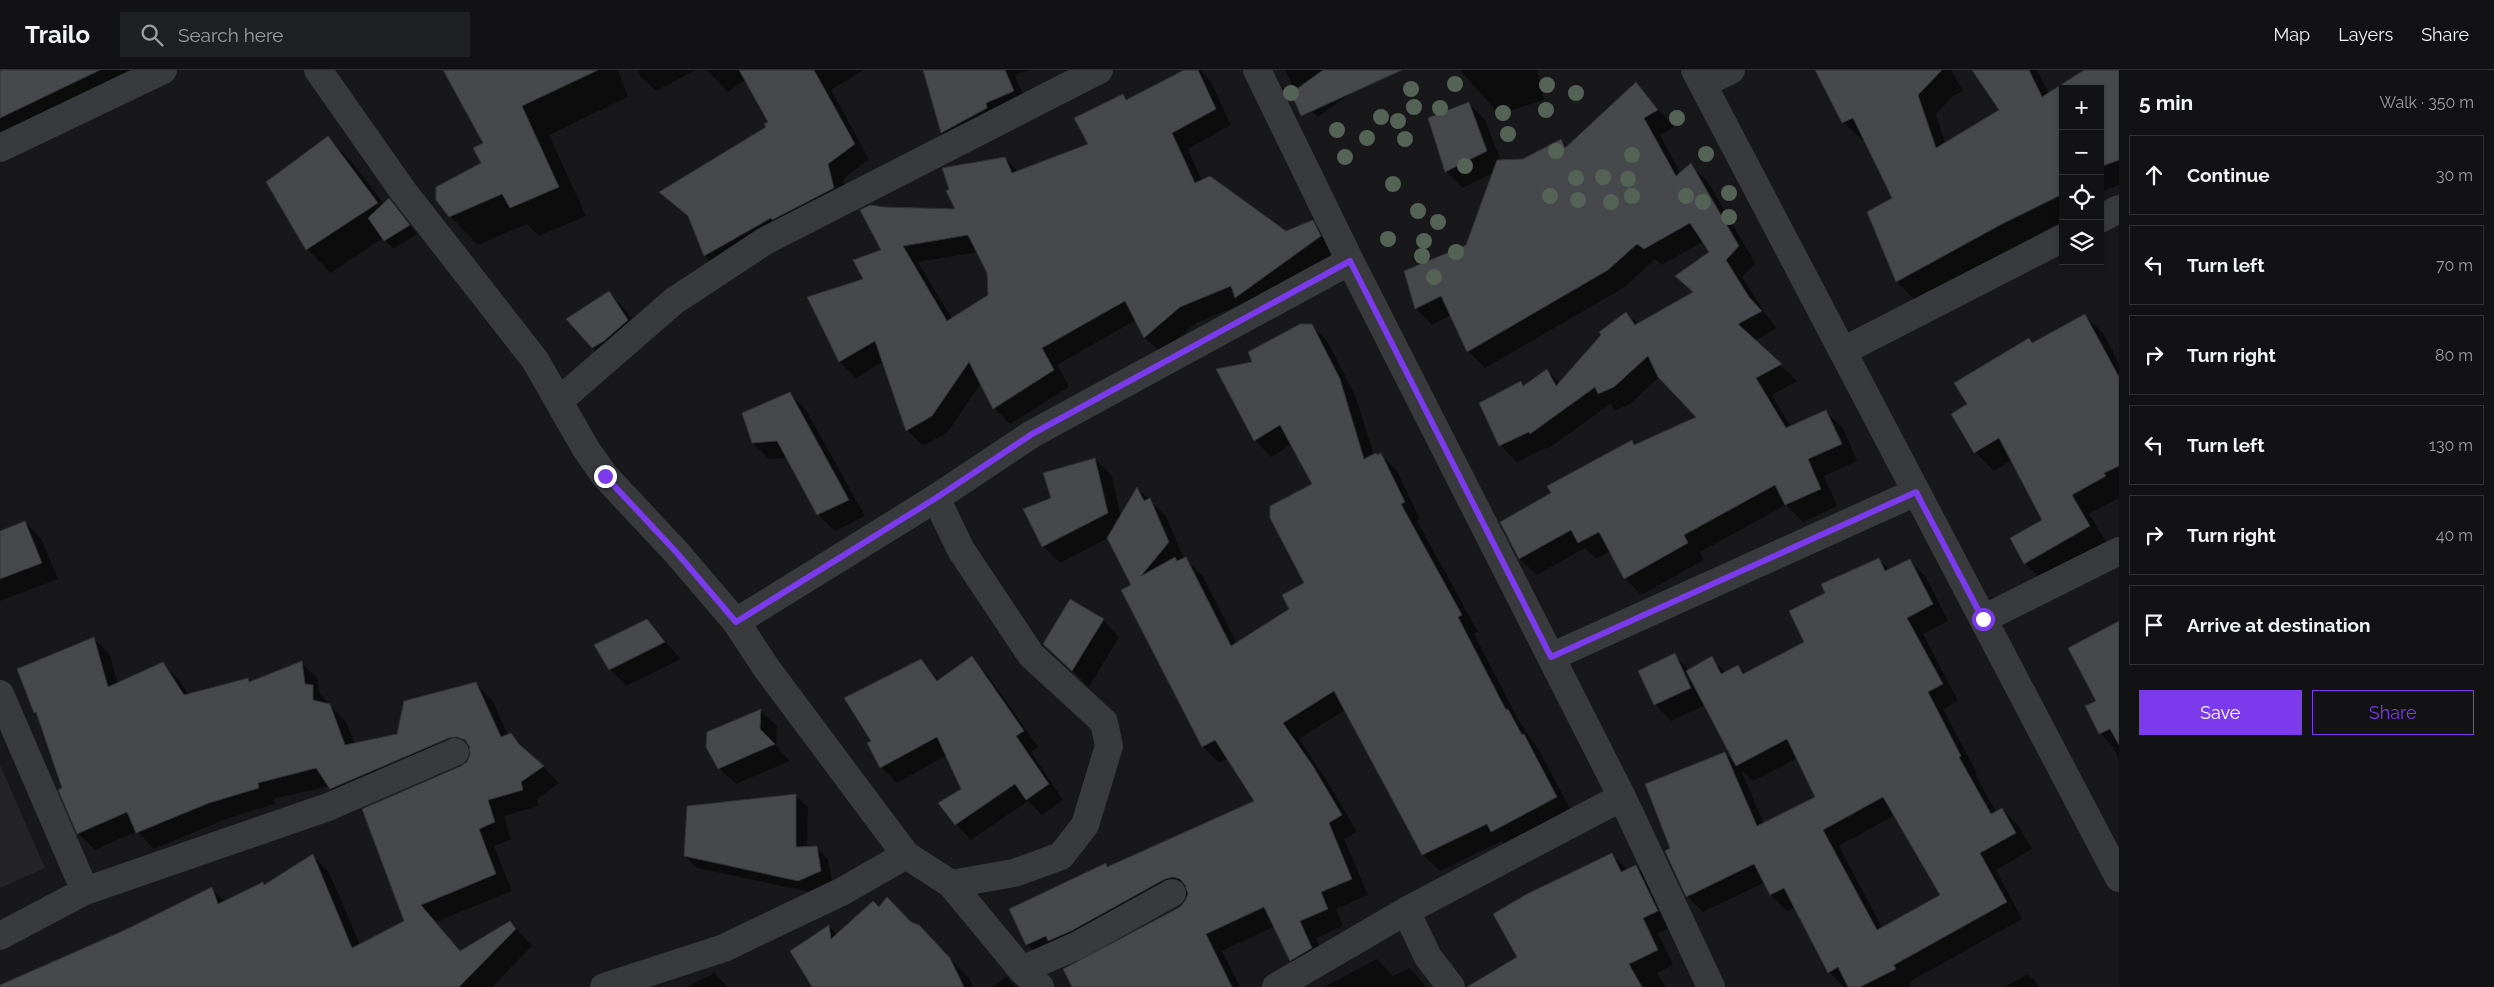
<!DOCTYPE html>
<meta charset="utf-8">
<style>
body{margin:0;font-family:Raleway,sans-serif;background:#1f2022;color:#f1f3f6}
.controls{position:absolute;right:15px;top:15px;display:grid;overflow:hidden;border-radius:0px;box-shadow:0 1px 4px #0004}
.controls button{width:45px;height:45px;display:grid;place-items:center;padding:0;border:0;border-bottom:1px solid #313234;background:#121214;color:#f1f3f6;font:25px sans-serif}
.stop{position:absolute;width:15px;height:15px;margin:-11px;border:4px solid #7c3aed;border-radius:50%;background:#fff}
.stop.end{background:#7c3aed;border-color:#fff;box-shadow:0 1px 5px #0008}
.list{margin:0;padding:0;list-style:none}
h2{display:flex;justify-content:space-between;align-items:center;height:65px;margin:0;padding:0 20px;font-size:21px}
h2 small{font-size:16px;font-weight:400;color:#9c9ea0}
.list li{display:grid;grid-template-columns:32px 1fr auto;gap:15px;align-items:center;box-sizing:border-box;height:80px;margin:0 10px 10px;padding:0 10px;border:1px solid #313234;border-radius:0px}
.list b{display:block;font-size:19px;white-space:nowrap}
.list em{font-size:16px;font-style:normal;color:#9c9ea0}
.actions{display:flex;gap:10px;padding:15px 20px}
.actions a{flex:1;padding:11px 0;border:1px solid #7c3aed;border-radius:0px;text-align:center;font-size:18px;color:#7c3aed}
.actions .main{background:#7c3aed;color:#fff}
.icon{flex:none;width:28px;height:28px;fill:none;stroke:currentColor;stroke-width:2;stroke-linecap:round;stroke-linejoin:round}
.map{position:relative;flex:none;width:2119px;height:917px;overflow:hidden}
header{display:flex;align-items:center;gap:30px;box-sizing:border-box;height:70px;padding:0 25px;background:#121214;border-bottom:1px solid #313234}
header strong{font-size:24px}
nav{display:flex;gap:28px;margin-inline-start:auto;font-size:18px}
.search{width:350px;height:45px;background:#1f2022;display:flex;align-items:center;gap:12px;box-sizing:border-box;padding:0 18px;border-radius:0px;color:#9c9ea0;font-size:19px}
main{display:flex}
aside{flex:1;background:#121214}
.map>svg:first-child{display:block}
.built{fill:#242427}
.shadow{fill:#0007;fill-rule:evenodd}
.building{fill:#47484c;stroke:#323235;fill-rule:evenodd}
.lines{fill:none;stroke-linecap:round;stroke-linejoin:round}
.minor{stroke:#393a3e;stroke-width:28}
.tree{fill:#546356}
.route{stroke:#7c3aed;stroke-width:6}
</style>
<header>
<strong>Trailo</strong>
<div class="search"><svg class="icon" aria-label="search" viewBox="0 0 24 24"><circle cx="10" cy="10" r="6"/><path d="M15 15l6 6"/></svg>Search here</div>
<nav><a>Map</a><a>Layers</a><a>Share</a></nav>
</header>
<main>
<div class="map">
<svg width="2119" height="917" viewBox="0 0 2119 917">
<rect width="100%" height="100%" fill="#18181a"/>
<path class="built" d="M0,695L45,798L0,818Z"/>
<path class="shadow" d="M0,0H174L0,83Z
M445,0H618L628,27L549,65L586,146L539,166L527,154L478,175L450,146L482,94L485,73Z
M638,0H696L656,21L641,7Z
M707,0H864L831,20L869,89L843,109L848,133L720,200L705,186L691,149L661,122L767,57L770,52L746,9L728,22Z
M924,0H1030L1015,5L1028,36L957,77L942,63Z
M1187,0H1200L1211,12L1231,55L1188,79L1202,111L1286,162L1312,152L1329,168L1336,183L1252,244L1242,234L1196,253L1161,283L1145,268L1136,250L1057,295L1069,317L1010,354L994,338L981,313L948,362L923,376L907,360L884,291L856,308L840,292L809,228L865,209L883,181L884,139L957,140L1005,88L1018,102L1089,74L1123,26L1128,30ZM978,182L988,203L989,225L952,249L918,192Z
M1285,0H1383L1318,47L1301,31Z
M1460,0H1537L1544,30L1499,44Z
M1835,0H1951L1963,21L1953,26L1936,44L1945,73L2001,40L1974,0H2037L2049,24L2086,0H2119V115L2100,122V19H2063V151L1915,230L1897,212L1869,143L1894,129L1865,69L1862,70L1843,52L1820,7Z
M1636,14L1674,57L1660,65L1681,104L1691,95L1708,112L1755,193L1742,207L1766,245L1777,258L1754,271L1797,311L1772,325L1791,357L1826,342L1843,358L1857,391L1824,406L1837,436L1803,452L1786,435L1700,482L1704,490L1641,525L1625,508L1610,481L1596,489L1585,478L1537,505L1520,489L1502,452L1553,424L1632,371L1636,376L1698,347L1660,306L1630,334L1616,340L1610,334L1548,379L1546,378L1517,392L1500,375L1481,333L1521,313L1524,317L1547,300L1560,313L1626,243L1638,254L1694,223L1677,207L1711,182L1704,171L1662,195L1655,189L1625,217L1485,298L1468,281L1451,245L1432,255L1416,238L1467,176L1493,103L1462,118L1446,101L1469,33L1485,50L1501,91L1524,90L1561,70L1567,77Z
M328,68L351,91L384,134L389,130L417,164L393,179L383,168L331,203L307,179Z
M609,223L625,239L644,267L609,294L592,277Z
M2085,246L2104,264L2119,293V428L2089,444L2108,475L2044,512L2025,493L2044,450L2012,390L1994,401L1975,382L1969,335L2033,274Z
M1311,255L1328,272L1356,327L1374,386L1381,385L1397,401L1420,449L1417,451L1478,562L1474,564L1519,651L1540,682L1573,744L1508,777L1502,771L1440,801L1423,785L1345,640L1299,669L1329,714L1357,762L1344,769L1368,825L1336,839L1343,856L1316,868L1327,895L1307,906L1291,890L1275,856L1222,881L1240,917H1073L1180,838L1186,832L1189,824L1044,891L1027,874L1106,795L1108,798L1256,731L1228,688L1219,693L1203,677L1123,521L1133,516L1108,468L1060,493L1043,476L1053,429L1095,389L1112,406L1121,447L1138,419L1166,446L1184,489L1202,505L1237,574L1291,539L1305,514L1313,414L1292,374L1271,387L1255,370L1253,293Z
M790,324L806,340L865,446L835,461L818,445L788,388L769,389L753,373Z
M25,452L41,469L58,509L0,531V462Z
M1879,489L1890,500L1909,490L1926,507L1948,551L1923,564L1958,631L1943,639L1977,703L1975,704L1996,742L2002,739L2018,755L2032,779L1996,800L2022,849L1909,912L1911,916L1909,917H1844L1829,902L1795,837L1787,841L1771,825L1765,812L1703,842L1687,826L1672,779L1725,683L1735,694L1705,635L1671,651L1655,634L1674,585L1689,600L1711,588L1726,603L1738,596L1746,604L1806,572L1827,523ZM1798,688L1817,728L1764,754L1741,700L1753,711ZM1895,745L1942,826L1883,859L1839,776Z
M1103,550L1119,567L1089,617L1044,574Z
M647,551L681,589L626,616L610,599Z
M2119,552V689L2113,677L2100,663L2097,632Z
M93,568L110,585L118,614L163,593L179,610L189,625L248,609L251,612L301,593L318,609L320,624L346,652L355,674L398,665L475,613L492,630L508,665L511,664L559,713L537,729L539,736L504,746L511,769L494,776L512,821L436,852L461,882L510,852L532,876L492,917H23L126,861L212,819L225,832L263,813L266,816L313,786L329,802L360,875L405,852L462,697L469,692L472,683L347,735L329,716L273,729L275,734L226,749L154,779L137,761L95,780L78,763L39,646L18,600Z
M971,588L987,604L1038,677L1031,682L1063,730L1042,745L1028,731L971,770L956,754L963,719L947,685L897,713L881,697L873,672L920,590L940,611Z
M760,640L777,656L776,676L790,691L736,714L719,698Z
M796,726L808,737L807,778L816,777L828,789L832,812L811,822L697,798L685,786Z
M1612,785L1628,800L1636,796L1652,812L1672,856L1658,864L1673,895L1657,903L1666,917H1493Z
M879,839L911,854L938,876L969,908L973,917H814L829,856L837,865Z
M1377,889L1393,906L1409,898L1427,917H1324Z
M714,903L728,917H687Z
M2028,904L2041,917H2004Z
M1006,907L1016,917H992Z"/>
<path class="building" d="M0,0H100L0,48Z
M443,0H598L522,36L559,117L510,138L502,124L449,147L436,130V117L481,93L473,78L483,73Z
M739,0H814L855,74L828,94L834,118L772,150L771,148L704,186L688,146L659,122L766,57L764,54L768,52Z
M923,0H1005L1014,21L986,33L987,38L941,63Z
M1184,0H1198L1216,39L1172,63L1195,113L1210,106L1286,161L1313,150L1321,166L1235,228L1231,216L1180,237L1144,268L1125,231L1042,278L1054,300L993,339L969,292L932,346L906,361L875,271L839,292L807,227L863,209L853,190L881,180L860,140L870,135L885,137L955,139L946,121L949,119L942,98L1005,87L1012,103L1088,74L1074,48L1123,24L1126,30ZM968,165L987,203L988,225L947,251L903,176Z
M1323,0H1402L1301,46L1291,23Z
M1815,0H1942L1918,25L1936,78L1999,40L1972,0H2029L2042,27L2084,0H2119V90L2100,97V19H2063V124L2002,154L1896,212L1867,142L1892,128L1853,48L1842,53Z
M1636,12L1658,40L1644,48L1676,106L1691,93L1739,176L1726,190L1749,227L1762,241L1738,254L1782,294L1756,308L1786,358L1826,340L1842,374L1808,389L1821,419L1785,435L1775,415L1684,465L1688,473L1624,509L1599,462L1578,473L1571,460L1519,489L1500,452L1551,423L1547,416L1632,370L1634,375L1696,347L1658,307L1648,286L1614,317L1598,324L1595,317L1530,364L1529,362L1499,376L1479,333L1521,311L1523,316L1547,299L1556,316L1601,265L1599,262L1626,242L1635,255L1693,222L1675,206L1709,182L1690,153L1644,179L1637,174L1608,200L1467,282L1441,226L1415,239L1404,201L1466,175L1497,90L1523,89L1561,69L1565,78Z
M1469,32L1487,81L1445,102L1428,48Z
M328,66L378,133L306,180L266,112Z
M389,128L410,155L384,171L368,148Z
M609,221L628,250L604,271L592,278L566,249Z
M2085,244L2119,307V396L2104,403L2106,406L2072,425L2090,456L2024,494L2010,468L2042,450L1999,368L1974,383L1951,344L1967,334L1954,313L2029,268L2032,273Z
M1300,254H1312L1340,309L1364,389L1376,383L1377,385L1381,383L1405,432L1401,434L1462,545L1458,547L1506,640L1508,639L1522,665L1524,664L1557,727L1491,762L1487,754L1422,785L1334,621L1283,653L1313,696L1342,745L1329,753L1352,809L1321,822L1328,839L1300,851L1312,878L1290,891L1264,837L1206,864L1232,917H1072L1063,899L1180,837L1185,831L1188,824L1185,815L1180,809L1173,807L1165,809L1071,861L1048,871L1046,866L1026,875L1009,839L1106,793L1107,797L1254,731L1215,670L1202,677L1121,520L1131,515L1107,468L1137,417L1144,431L1150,428L1169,472L1141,506L1175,487L1177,491L1186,487L1231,576L1289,539L1282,525L1304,513L1270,448V436L1312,414L1280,355L1254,371L1216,299L1252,292L1248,282Z
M790,322L849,430L817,445L777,371L752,373L742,343Z
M1095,388L1108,443L1042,477L1023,439L1051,428L1043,403Z
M25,451L42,493L0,509V461Z
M1879,488L1885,501L1910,489L1933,534L1907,548L1943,614L1928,622L1961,686L1959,687L1991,744L2002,738L2016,763L1980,783L2007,832L1894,895L1896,899L1860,917H1848L1838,897L1828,903L1784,818L1770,825L1754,794L1686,827L1665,781L1670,778L1645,714L1725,682L1757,756L1815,727L1787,669L1736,696L1686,601L1712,586L1721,604L1738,595L1743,604L1804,572L1789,541L1825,523L1821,514ZM1883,727L1940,825L1877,860L1823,760Z
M1070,529L1104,549L1072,601L1043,574Z
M647,549L665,572L609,600L594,575Z
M2119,551V675L2110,659L2099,664L2085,636L2096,631L2068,578Z
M94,567L108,617L163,592L184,625L248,608L249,612L302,591L305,614L313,615V630L330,634L345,675L397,664L404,631L476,612L501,667L511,663L519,674L544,696L521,712L523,720L488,730L495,752L479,759L496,804L421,835L460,881L510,851L516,859L459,917H0V915L125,860L212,817L218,834L263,812L264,815L313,784L352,878L404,851L362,739L461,696L467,692L470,684L469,676L465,670L457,667L449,668L330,719L316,698L258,713L259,718L209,733L136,763L127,742L77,764L58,720L62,718L36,642L34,643L17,599Z
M1675,583L1691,618L1654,635L1638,601Z
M972,586L1024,661L1016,666L1049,714L1026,730L1015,714L955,755L938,733L961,719L937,667L880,698L867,673L871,671L844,628L921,589L937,611Z
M761,639L760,659L775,674L718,699L706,677L707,662Z
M796,724V777L817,776L821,801L798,811L684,786L687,736Z
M1612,783L1621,802L1636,795L1658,841L1643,848L1658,880L1629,894L1642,917H1467L1517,887L1493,844L1527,824Z
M887,827L911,852L919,855L950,888L964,917H812L790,881L829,855L831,869L873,831L879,837Z"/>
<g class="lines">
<path class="minor" d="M318,0L403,121L535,290L586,379L605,406L677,483L736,552L767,599L906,785L951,814L1022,900L1040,917
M1257,0L1350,191L1622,727L1711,917
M1695,0L2119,808
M1703,14L1731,0
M0,78L163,0
M2100,149L2119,139
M1843,281L2063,168
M559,331L674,231L765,171L1099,0
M936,428L961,480L1031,585L1104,652L1109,676L1085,755L1061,786L1014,803L951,814
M1983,549L2119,481
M736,552L936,428L1032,364L1350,191
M1551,587L1916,422
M0,624L85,821L0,866
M85,821L328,737L455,682
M1406,841L1428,887L1451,917
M1022,900L1078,875L1172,823
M604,917L724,878L843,821L906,785
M1276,917L1406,841L1622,727"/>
</g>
<g class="tree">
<circle cx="1455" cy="14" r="8"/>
<circle cx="1547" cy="15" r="8"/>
<circle cx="1411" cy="19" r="8"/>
<circle cx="1291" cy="23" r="8"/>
<circle cx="1576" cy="23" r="8"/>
<circle cx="1414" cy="37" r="8"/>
<circle cx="1440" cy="38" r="8"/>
<circle cx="1546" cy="40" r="8"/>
<circle cx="1503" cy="43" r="8"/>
<circle cx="1381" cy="47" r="8"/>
<circle cx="1677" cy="48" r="8"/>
<circle cx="1398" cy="51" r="8"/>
<circle cx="1337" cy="60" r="8"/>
<circle cx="1508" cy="64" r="8"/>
<circle cx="1367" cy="68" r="8"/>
<circle cx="1405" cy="69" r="8"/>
<circle cx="1556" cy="81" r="8"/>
<circle cx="1706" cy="84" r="8"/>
<circle cx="1632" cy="85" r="8"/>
<circle cx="1345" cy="87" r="8"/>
<circle cx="1465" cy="96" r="8"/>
<circle cx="1603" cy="107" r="8"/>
<circle cx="1576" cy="108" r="8"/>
<circle cx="1628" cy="109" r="8"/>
<circle cx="1393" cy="114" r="8"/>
<circle cx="1729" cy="123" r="8"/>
<circle cx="1550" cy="126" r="8"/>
<circle cx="1632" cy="126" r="8"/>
<circle cx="1686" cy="126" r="8"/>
<circle cx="1578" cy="130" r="8"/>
<circle cx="1611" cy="132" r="8"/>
<circle cx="1703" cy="132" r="8"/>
<circle cx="1418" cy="141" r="8"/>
<circle cx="1729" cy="147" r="8"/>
<circle cx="1438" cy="152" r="8"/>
<circle cx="1388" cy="169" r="8"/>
<circle cx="1424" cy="171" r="8"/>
<circle cx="1456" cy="182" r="8"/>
<circle cx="1422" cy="186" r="8"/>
<circle cx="1434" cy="207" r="8"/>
</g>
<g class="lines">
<path class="route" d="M605,406L677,483L736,552L936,428L1032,364L1350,191L1551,587L1916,422L1983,549"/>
</g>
</svg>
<div class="controls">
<button>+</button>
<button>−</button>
<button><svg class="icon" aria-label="locate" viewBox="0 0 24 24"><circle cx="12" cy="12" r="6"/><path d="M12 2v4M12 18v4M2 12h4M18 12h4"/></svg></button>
<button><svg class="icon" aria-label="layers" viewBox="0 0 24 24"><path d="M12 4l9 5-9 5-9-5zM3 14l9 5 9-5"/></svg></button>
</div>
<div class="stop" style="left:1983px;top:549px"></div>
<div class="stop end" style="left:605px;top:406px"></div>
</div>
<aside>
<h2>5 min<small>Walk · 350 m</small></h2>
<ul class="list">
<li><svg class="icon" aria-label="ahead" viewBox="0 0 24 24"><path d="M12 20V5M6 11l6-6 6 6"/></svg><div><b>Continue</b></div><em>30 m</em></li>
<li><svg class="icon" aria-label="left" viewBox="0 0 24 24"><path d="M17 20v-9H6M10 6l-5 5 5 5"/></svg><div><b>Turn left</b></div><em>70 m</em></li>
<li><svg class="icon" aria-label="right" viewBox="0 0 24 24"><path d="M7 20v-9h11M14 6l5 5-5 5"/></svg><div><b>Turn right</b></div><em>80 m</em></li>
<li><svg class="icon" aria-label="left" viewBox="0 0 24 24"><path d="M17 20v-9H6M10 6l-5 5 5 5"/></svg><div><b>Turn left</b></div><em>130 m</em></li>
<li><svg class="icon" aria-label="right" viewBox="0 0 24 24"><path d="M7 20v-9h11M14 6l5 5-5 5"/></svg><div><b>Turn right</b></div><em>40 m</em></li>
<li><svg class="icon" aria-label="arrive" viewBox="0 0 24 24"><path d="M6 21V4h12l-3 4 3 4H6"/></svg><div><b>Arrive at destination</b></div></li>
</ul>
<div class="actions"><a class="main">Save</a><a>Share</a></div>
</aside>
</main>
